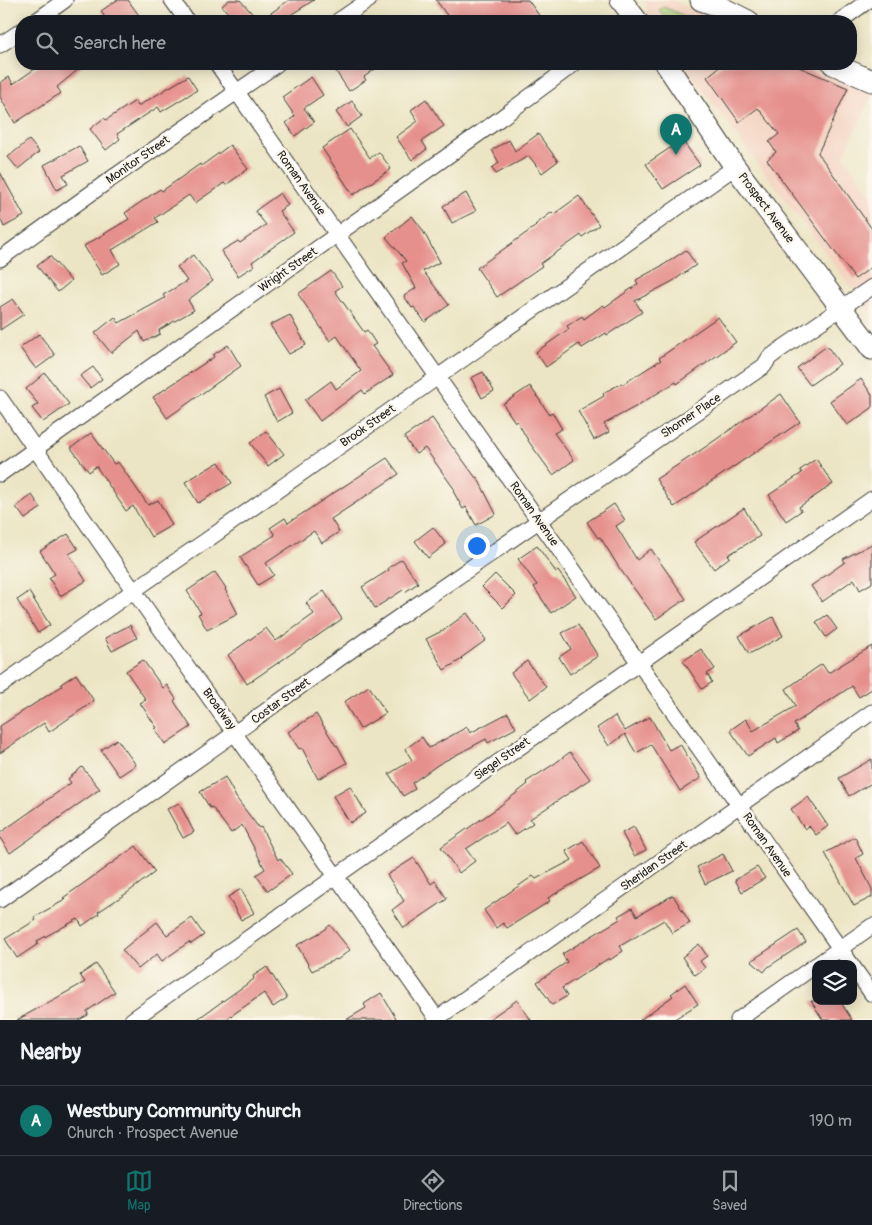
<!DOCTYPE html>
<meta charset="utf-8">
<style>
body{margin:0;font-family:Pangolin,sans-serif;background:#20242c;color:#f1f3f6}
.controls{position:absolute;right:15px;bottom:15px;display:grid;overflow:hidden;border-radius:10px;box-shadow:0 2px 12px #0003}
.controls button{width:45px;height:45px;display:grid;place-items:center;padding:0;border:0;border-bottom:1px solid #363941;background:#171b24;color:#f1f3f6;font:25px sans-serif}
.you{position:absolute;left:476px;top:545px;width:18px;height:18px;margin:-12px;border:4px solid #fff;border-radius:50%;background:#1a73e8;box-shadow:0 0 0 8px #1a73e833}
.badge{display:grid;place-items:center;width:32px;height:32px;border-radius:50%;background:#0f766e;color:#fff;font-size:16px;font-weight:700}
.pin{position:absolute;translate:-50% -41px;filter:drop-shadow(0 1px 2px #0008)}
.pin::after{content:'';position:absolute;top:26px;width:18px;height:15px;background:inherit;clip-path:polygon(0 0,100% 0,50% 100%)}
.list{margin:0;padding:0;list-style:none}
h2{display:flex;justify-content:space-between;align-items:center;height:65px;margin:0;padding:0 20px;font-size:21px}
h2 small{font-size:16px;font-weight:400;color:#9ea1a6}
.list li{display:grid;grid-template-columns:32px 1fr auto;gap:15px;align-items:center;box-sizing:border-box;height:70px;padding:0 20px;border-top:1px solid #363941}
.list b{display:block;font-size:19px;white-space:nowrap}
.list p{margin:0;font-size:16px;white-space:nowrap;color:#9ea1a6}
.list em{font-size:16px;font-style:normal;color:#9ea1a6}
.icon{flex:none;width:28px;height:28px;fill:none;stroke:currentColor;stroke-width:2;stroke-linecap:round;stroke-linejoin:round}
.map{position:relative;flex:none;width:872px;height:1020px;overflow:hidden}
.search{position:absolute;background:#171b24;box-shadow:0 2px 12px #0003;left:15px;right:15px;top:15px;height:55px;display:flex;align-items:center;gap:12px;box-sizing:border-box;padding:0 18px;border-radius:20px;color:#9ea1a6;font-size:19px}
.sheet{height:135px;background:#171b24}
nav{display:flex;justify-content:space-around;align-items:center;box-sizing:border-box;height:70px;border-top:1px solid #363941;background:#171b24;font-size:14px;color:#9ea1a6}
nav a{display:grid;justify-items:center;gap:2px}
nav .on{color:#0f766e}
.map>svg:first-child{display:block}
.built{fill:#f4d3c1}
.green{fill:#afd27b;stroke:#66774c}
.building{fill:#e6908d}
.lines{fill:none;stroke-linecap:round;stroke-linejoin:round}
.minor-casing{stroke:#3b3a35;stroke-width:17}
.secondary-casing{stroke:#3b3a35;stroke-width:23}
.minor{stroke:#fff;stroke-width:15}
.secondary{stroke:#fff;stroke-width:21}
.labels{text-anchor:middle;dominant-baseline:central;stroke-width:5;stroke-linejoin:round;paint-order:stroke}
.street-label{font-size:12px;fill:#1c1c1c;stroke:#fbf7ec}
</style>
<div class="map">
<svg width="872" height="1020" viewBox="0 0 872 1020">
<rect width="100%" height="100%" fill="#fbf7ec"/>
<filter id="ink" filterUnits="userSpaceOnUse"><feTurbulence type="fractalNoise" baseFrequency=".02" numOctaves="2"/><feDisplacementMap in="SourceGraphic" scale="10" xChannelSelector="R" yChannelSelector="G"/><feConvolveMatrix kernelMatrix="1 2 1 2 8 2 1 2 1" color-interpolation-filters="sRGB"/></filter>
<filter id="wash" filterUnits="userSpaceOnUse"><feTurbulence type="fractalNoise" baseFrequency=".0096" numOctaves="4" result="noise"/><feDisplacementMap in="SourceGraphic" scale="20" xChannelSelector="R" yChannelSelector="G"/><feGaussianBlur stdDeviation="1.12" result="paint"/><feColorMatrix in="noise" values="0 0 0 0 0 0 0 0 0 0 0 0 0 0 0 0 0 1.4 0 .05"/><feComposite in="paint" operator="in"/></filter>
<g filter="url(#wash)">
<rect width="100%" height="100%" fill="#ece5c5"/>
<path class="built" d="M646,0H672L717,21H651L646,14Z
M683,64H806L872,95L843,156L872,196V315Z"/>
<path class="green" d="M664,7L696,21H667L659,10Z"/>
<g id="blocks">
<path class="building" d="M117,0H128L143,21H107L101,11Z
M229,0H240L259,21H235L222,6Z
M289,0H314L281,21H260Z
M436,0H528L543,21H451Z
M42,64H85L57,87L61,93L15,123L0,97V83L9,77L13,84Z
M331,64H382L364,77L366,80L349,91Z
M723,64H792L848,88L818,153L872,229V267L855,279L767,160L776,152L769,142L779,134L758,108L739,122L707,77Z
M188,76L197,90L161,112L158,107L117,134L120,139L106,150L90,129L104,118L106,120L135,101L138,106Z
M311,77L323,95L304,108L314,122L295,136L286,123L295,116L282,97Z
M426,99L444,126L422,141L427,149L412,160L396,137L418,121L411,110Z
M352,101L362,116L347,127L336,112Z
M350,129L370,158L379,152L391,169L353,195L322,148Z
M538,134L558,161L542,173L529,156L496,174L492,168L499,163L492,150L509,140L515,151Z
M680,137L700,165L663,189L646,164L673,146L671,143Z
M29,140L39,152L18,169L8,157Z
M230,145L248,169L226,185L224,183L195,203L189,195L155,218L158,222L112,250L120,264L102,275L84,246L129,219L125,213L160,189L162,191L200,164L201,166Z
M79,146L88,161L63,175L68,184L57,190L44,165Z
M0,172L24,216L4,227L0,218Z
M280,193L288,205L279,211L294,232L252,262L254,266L238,276L221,251L238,241L240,243L266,225L255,211Z
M466,193L476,211L452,223L443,206Z
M579,196L599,225L582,237L581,235L540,264L542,266L497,297L477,268L536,226L535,225L552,212L554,214Z
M412,216L422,229L440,262L423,271L449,305L425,322L414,307L412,308L404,296L416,288L402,263L406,261L386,237Z
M686,250L696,265L673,281L635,301L642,312L607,335L606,333L582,348L579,344L546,367L536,352L569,329L567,326L582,316L584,319L603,305L605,307L638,284L636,280L665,264Z
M193,255L213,281L188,300L194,310L159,330L160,334L144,342L139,331L111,353L95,333L115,317L119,323L165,298L163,295L187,281L177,267Z
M50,256L71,281L58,292L37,266Z
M331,271L342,286L335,291L364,332L367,330L376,344L372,346L393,375L365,394L362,390L320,421L305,400L331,381L336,389L361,371L337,336L330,341L298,294Z
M13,299L24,314L0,330V307Z
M290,315L306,345L289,354L270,325Z
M718,317L736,342L677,384L676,382L635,407L604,424L609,432L594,440L578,411L604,396L603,393L622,383L623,384L661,360L659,358Z
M39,334L55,355L36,369L20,348Z
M228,345L241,366L167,418L153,397L214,357L213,355Z
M827,346L840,364L810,385L797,368Z
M93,367L102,379L90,388L80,376Z
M483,372L494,391L482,398L471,378Z
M45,373L69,404L43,422L32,408L38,404L26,389Z
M861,379L872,395V408L847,425L830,401Z
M530,386L549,414L552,412L562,429L554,433L574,460L553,475L529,442L517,421L515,422L503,404Z
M279,389L292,413L277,422L264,397Z
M781,394L800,422L674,507L656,479L701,450Z
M432,418L453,448H454L476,478L477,477L496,514L476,525L466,507L463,509L453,491L455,490L425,448L416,454L404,437Z
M266,431L284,454L268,466L250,443Z
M91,433L114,464L118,462L148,505L158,500L172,525L151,537L133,506L126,511L96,466L89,472L71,448Z
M387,458L399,474L331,519L339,532L322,543L314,531L266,563L274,575L258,585L240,557L275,535L270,528L285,518L288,523Z
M816,459L833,484L799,507L801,511L786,521L769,495L802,473L800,470Z
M219,462L232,483L198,503L185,482Z
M32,495L41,508L25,519L16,507Z
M614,504L625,520L616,526L637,560L651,549L686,599L656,619L620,569L600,537L598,538L587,522Z
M744,508L760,536L728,555L730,557L714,569L694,542Z
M433,527L446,544L428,558L415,541Z
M68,534L78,549L69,554L86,581L60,596L49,578L55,574L40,551Z
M872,544V583L860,590L854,579L822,602L811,586L845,562L843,559Z
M537,546L556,572L558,571L576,596L551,613L534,587L537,585L518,559Z
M402,559L418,583L405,592L403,590L375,608L362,587L389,570L388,568Z
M215,572L226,588L225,589L238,614L207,630L198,614L201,613L187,591Z
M495,574L516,595L503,608L482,587Z
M324,591L342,619L247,684L228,655L266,628L276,641L314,614L306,603Z
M29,592L50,625L38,633L17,600Z
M467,613L486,640L461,658L462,659L444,670L426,639L444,630Z
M827,615L837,629L826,637L816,622Z
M773,617L783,636L749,654L739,636Z
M130,625L137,638L112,651L105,638Z
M578,625L598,656L570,674L559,657L571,649L562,633Z
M872,646V689L859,697L852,686L794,724L798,731L778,743L776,738L748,756L730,730L746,719L753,731L796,706L786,689L822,664L828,673Z
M701,649L715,669L707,674L712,682L702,689L683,661Z
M143,660L163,688L167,685L176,699L174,701L191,727L165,744L155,729L157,728L140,703L146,700L126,671Z
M527,661L546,687L530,699L511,673Z
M76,674L94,701L49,732L44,723L0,753V726L62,686L61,684Z
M369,686L386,713L360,729L344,702Z
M508,713L516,728L488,743L486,739L439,764L412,783L415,789L403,796L389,774L412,760L405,749L422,737L429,748L467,727L470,733Z
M316,714L336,746L337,745L347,763L318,779L302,748L299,749L288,732Z
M615,716L625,731L650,717L669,750L680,744L701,778L680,791L651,745L636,753L625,734L609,746L597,728Z
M117,739L136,765L119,776L101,750Z
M570,752L590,779L530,819L533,823L515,835L506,823L466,849L475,861L459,873L441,847L496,809L528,784L526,782L554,764Z
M872,759V783L849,796L839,778Z
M82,767L100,789L10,853L0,838V833L71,783L68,779Z
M225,777L237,799L259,828L261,827L278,860L280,858L292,874L268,891L256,875L265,869L242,825L231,833L212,807L210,808L200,792Z
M350,786L366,813L350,823L333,796Z
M808,797L828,826L816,835L809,826L805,829L791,809Z
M179,803L194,832L183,838L167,809Z
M634,827L646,850L634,856L622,833Z
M855,837L863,854L856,858L872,889V897L854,906L825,853Z
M583,841L600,868L548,898L550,901L507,928L503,923L496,928L484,910L533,876L536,879L572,860L566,851Z
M136,846L155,872L127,893L98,912L99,914L82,926L78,919L37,941L38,944L17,958L5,939L36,920L34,917L65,900L63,898Z
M723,854L732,871L705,884L697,867Z
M414,858L431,884L435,881L447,899L404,928L392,910L404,901L387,875Z
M757,867L765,878L742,892L735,880Z
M241,889L254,913L241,920L228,897Z
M673,895L690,923L672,933L664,920L620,946L623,951L610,960L609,958L562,988L567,996L552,1005L537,982L567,962L562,954L620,919L618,916L632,908L637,916Z
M192,918L204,935L191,944L189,942L162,961L157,954L138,969L122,950L157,922L167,935Z
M330,925L350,950L337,960L336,959L312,971L297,945L323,931Z
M798,930L806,942L768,967L764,972L751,961Z
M699,944L707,956L700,961L705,968L695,975L682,957Z
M96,964L115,992L87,1011L88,1015L79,1020H17L85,982L80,975Z
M267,967L287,998L273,1007L264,993L225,1020H196L254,979L253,976Z
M685,984L698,1004L673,1020H640L673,996L671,994Z
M381,993L397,1020H346L366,1008L364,1004Z
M517,1000L531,1020H488Z
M811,1001H840L852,1020H823Z"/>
</g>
</g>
<g filter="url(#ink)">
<use href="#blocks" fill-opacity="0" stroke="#3b3a35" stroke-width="1"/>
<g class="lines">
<defs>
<path id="minor" d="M172,0L187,21
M36,21L65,0
M338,21L369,0
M840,21L869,0
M0,45L21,31
M217,64L851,964
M0,259L108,181L277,64
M0,398L133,590L438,1020
M0,474L494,123L574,64
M0,686C69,637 137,587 207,540L735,167
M0,900L367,639L764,366L769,358L781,349L872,287
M818,964L872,926
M853,967L872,994
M132,1020L872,499
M435,1020L872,712
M738,1020L816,965"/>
<path id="secondary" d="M621,0L637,21
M701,0L716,5L748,21
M666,64L735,167L872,349
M833,64L872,81"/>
</defs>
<use href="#minor" class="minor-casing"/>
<use href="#secondary" class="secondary-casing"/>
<use href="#minor" class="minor"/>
<use href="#secondary" class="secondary"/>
</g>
</g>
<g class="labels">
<g class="street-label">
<text transform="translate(138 160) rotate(-35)">Monitor Street</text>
<text transform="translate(301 183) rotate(55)">Roman Avenue</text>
<text transform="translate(766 208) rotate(53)">Prospect Avenue</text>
<text transform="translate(288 270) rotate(-35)">Wright Street</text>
<text transform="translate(691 416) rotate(-34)">Shomer Place</text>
<text transform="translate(368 426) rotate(-35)">Brook Street</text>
<text transform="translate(534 514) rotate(55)">Roman Avenue</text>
<text transform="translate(281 701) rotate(-36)">Costar Street</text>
<text transform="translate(219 709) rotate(54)">Broadway</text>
<text transform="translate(502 759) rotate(-35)">Siegel Street</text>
<text transform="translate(767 845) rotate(55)">Roman Avenue</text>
<text transform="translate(654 866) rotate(-35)">Sheridan Street</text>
</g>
</g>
</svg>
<div class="controls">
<button><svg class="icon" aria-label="layers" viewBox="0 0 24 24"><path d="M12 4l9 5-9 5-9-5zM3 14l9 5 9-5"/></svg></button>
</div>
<div class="you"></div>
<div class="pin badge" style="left:676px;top:155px">A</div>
<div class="search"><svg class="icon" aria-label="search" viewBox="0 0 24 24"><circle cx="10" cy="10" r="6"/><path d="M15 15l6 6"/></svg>Search here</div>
</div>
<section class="sheet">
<h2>Nearby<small></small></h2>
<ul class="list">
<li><span class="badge">A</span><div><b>Westbury Community Church</b><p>Church · Prospect Avenue</p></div><em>190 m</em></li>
</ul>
</section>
<nav>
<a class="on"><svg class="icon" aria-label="map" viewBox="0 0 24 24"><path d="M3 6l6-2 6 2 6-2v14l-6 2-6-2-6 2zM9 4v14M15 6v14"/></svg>Map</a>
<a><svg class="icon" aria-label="directions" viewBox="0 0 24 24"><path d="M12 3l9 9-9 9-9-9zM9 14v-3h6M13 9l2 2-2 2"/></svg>Directions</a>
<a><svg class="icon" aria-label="saved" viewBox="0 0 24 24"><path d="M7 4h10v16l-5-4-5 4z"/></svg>Saved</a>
</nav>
